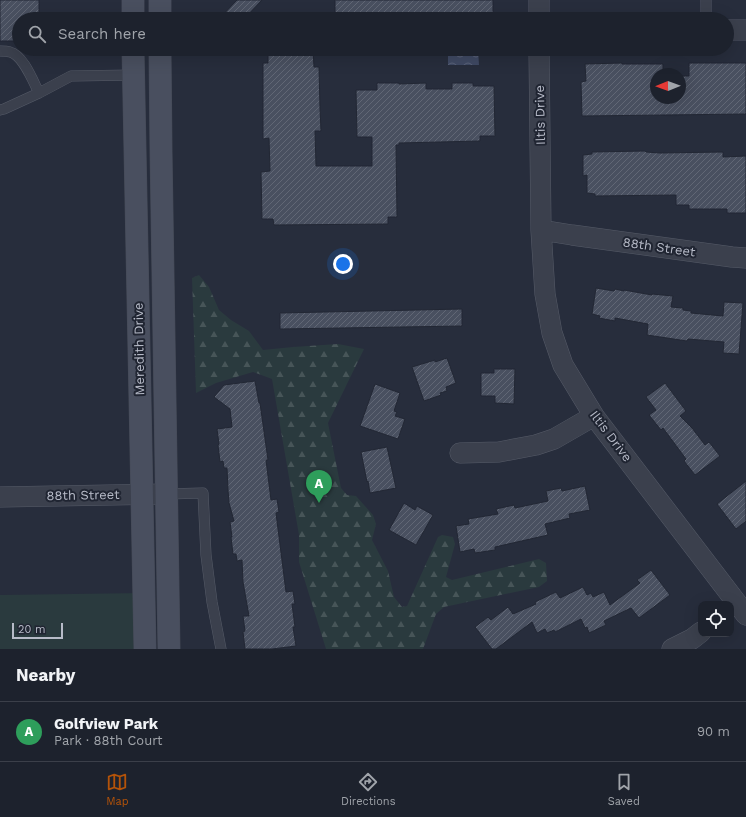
<!DOCTYPE html>
<meta charset="utf-8">
<style>
body{margin:0;font-family:"Work Sans",sans-serif;background:#252a35;color:#f1f3f6}
.controls{position:absolute;right:12px;bottom:12px;display:grid;overflow:hidden;border-radius:8px;box-shadow:0 4px 16px #0002}
.controls button{width:36px;height:36px;display:grid;place-items:center;padding:0;border:0;border-bottom:1px solid #3b3f49;background:#1d222d;color:#f1f3f6;font:20px sans-serif}
.compass{position:absolute;left:650px;top:68px;width:36px;height:36px;border-radius:50%;background:#1d222d;box-shadow:0 4px 16px #0002;rotate:269deg}
.scale{position:absolute;left:12px;bottom:10px;width:51px;box-sizing:border-box;padding-left:4px;border:2px solid #b7bbc8;border-top:0;font-size:11px;line-height:14px;white-space:nowrap;color:#b7bbc8;-webkit-text-stroke:3px #202532;paint-order:stroke}
.you{position:absolute;left:343px;top:264px;width:14px;height:14px;margin:-10px;border:3px solid #fff;border-radius:50%;background:#1a73e8;box-shadow:0 0 0 6px #1a73e833}
.badge{display:grid;place-items:center;width:26px;height:26px;border-radius:50%;background:#b45309;color:#fff;font-size:13px;font-weight:700}
.pin{position:absolute;translate:-50% -33px;filter:drop-shadow(0 1px 2px #0008)}
.pin::after{content:'';position:absolute;top:21px;width:14px;height:12px;background:inherit;clip-path:polygon(0 0,100% 0,50% 100%)}
.list{margin:0;padding:0;list-style:none}
h2{display:flex;justify-content:space-between;align-items:center;height:52px;margin:0;padding:0 16px;font-size:17px}
h2 small{font-size:13px;font-weight:400;color:#a0a4aa}
.list li{display:grid;grid-template-columns:26px 1fr auto;gap:12px;align-items:center;box-sizing:border-box;height:60px;padding:0 16px;border-top:1px solid #3b3f49}
.list b{display:block;font-size:15px;white-space:nowrap}
.list p{margin:0;font-size:13px;white-space:nowrap;color:#a0a4aa}
.list em{font-size:13px;font-style:normal;color:#a0a4aa}
.icon{flex:none;width:22px;height:22px;fill:none;stroke:currentColor;stroke-width:2;stroke-linecap:round;stroke-linejoin:round}
.map{position:relative;flex:none;width:746px;height:649px;overflow:hidden}
.search{position:absolute;background:#1d222d;box-shadow:0 4px 16px #0002;left:12px;right:12px;top:12px;height:44px;display:flex;align-items:center;gap:10px;box-sizing:border-box;padding:0 14px;border-radius:22px;color:#a0a4aa;font-size:15px}
.sheet{height:112px;background:#1d222d}
nav{display:flex;justify-content:space-around;align-items:center;box-sizing:border-box;height:56px;border-top:1px solid #3b3f49;background:#1d222d;font-size:11px;color:#a0a4aa}
nav a{display:grid;justify-items:center;gap:2px}
nav .on{color:#b45309}
.map>svg:first-child{display:block}
.green{fill:#2a3a3e}
.forest{fill:url(#forest-firs)}
.water{fill:url(#water-waves)}
.building{fill:url(#building-hatch);stroke:#222734}
.lines{fill:none;stroke-linecap:round;stroke-linejoin:round}
.lane-casing{stroke:#565b68;stroke-width:11}
.street-casing{stroke:#565b68;stroke-width:21}
.secondary-casing{stroke:#444956;stroke-width:23}
.lane{stroke:#3b404d;stroke-width:10}
.street{stroke:#3b404d;stroke-width:20}
.secondary{stroke:#494f5f;stroke-width:22}
.labels{text-anchor:middle;dominant-baseline:central;stroke-width:4;stroke-linejoin:round;paint-order:stroke}
.street-label{font-size:13px;fill:#b7bbc8;stroke:#202532}
</style>
<div class="map">
<svg width="746" height="649" viewBox="0 0 746 649">
<defs>
<pattern id="forest-firs" width="22" height="20" patternUnits="userSpaceOnUse"><rect width="22" height="20" fill="#2a3a3e"/><path d="M5 1l3.5 6h-7zM16 11l3.5 6h-7z" fill="#475558"/></pattern>
<pattern id="water-waves" width="16" height="10" patternUnits="userSpaceOnUse"><rect width="16" height="10" fill="#3f4963"/><path d="M0 5q4-4 8 0t8 0" fill="none" stroke="#586178"/></pattern>
<pattern id="building-hatch" width="6" height="6" patternUnits="userSpaceOnUse"><rect width="6" height="6" fill="#495060"/><path d="M-1 1l2-2M0 6l6-6M5 7l2-2" fill="none" stroke="#616775"/></pattern>
</defs>
<rect width="100%" height="100%" fill="#272d3c"/>
<path class="green" d="M144,593L145,649H0V595Z"/>
<path class="forest" d="M199,275L209,287L219,310L231,320L249,331L263,350L293,347L338,344L364,349L328,423L341,488L347,495L356,496L373,515L376,524L372,540L388,571L394,597L402,607L407,606L438,537L442,535L453,537L455,544L446,577L452,580L539,559L546,563L547,581L539,587L444,607L436,614L423,649H326L299,562V535L272,379L253,372L216,383L196,393L192,278Z"/>
<path class="water" d="M448,50H478L479,65H448Z"/>
<path class="building" d="M0,0H39V19H19V41H0Z
M237,0H262L244,19H219Z
M335,0H493V19H335Z
M268,49H313L314,67H319L320,108L321,131H315L316,166H372V137H357L356,90H377V83H399V84L426,83V89H452V83H473V86H494L495,136H480V141L399,143V145H396L397,217H388V224L274,225L273,219H262L261,172L270,171L269,138L263,139V63H268Z
M622,63V64H663V74H656V98H680V76H689V63H746V114L582,116L581,82L586,81L585,64Z
M645,151L646,152L660,153L723,152V157L746,156V213H727V209H689V205H676V195L595,196V194L587,193V175L583,176V155L592,154V152Z
M596,288L614,291L615,289L624,291V290L652,295V294L673,296L671,307L683,308V310L691,311V313L723,316L724,302L743,303L739,354L723,353L724,342L688,339L687,341L647,335L648,324L615,318V321L599,318L600,316L592,314Z
M462,309V326L280,329V313Z
M447,358L456,383L446,387L447,391L440,393L441,395L424,401L412,367L435,360V362Z
M494,369H515L514,404L495,403V396H481V373H494Z
M255,381L259,403H260L268,460H266L271,500L277,499L279,512L276,513L286,592L293,591L295,604H292L295,627H293L296,646L272,649H245L243,632L245,631L243,616H249L243,582L242,560L237,561L236,554H233L231,537H232L230,522L234,521L229,503L228,490L227,468H224L223,461L220,462L218,445L219,444L217,429L232,427L230,409L214,397L224,385Z
M665,383L686,411L680,416L692,428L705,445L709,442L720,456L695,475L684,461L686,459L663,428L661,430L649,415L656,410L646,397Z
M375,384L400,393L394,411L397,412L395,416L405,419L398,439L360,426Z
M387,447L396,488L370,493L368,481L367,482L361,452Z
M746,481V521L736,529L717,504Z
M585,486L590,510L569,514L570,518L545,524L548,535L495,547V550L475,553L474,549L460,552L456,526L469,524L468,519L498,514L496,509L514,505L515,508L548,501L546,491L561,488L562,491Z
M404,503L415,510L417,506L433,515L416,545L389,530Z
M651,570L670,595L639,618L631,608L604,621L606,625L589,633L587,627L585,628L581,619L555,632L554,630L547,633L545,629L537,633L532,622L496,649H492L475,627L488,617L491,620L508,607L513,614L536,604L535,602L556,592L560,598L583,587L587,595L591,593L593,597L604,592L610,605L640,583L637,580Z"/>
<g class="lines">
<defs>
<path id="lane" d="M706,0V19
M0,51C3,51 7,51 10,52C23,55 33,81 39,93
M0,110L4,109L39,93L71,76L134,75
M166,494L203,493L206,555L212,602L221,649"/>
<path id="street" d="M539,0V19
M727,30H746
M539,49L541,230L545,294L552,333L563,365L594,416L746,615
M541,230L572,235L732,257L746,258
M460,453L499,452L536,445L554,439L594,416
M0,497L166,494
M672,649L692,639L701,632"/>
<path id="secondary" d="M133,0V19
M160,19V0
M133,49L145,649
M160,49L161,150L169,649"/>
</defs>
<use href="#lane" class="lane-casing"/>
<use href="#street" class="street-casing"/>
<use href="#secondary" class="secondary-casing"/>
<use href="#lane" class="lane"/>
<use href="#street" class="street"/>
<use href="#secondary" class="secondary"/>
</g>
<g class="labels">
<g class="street-label">
<text transform="translate(540 115) rotate(-91)">Iltis Drive</text>
<text transform="translate(659 247) rotate(8)">88th Street</text>
<text transform="translate(139 349) rotate(-91)">Meredith Drive</text>
<text transform="translate(611 436) rotate(53)">Iltis Drive</text>
<text transform="translate(83 495) rotate(-1)">88th Street</text>
</g>
</g>
</svg>
<div class="controls">
<button><svg class="icon" aria-label="locate" viewBox="0 0 24 24"><circle cx="12" cy="12" r="6"/><path d="M12 2v4M12 18v4M2 12h4M18 12h4"/></svg></button>
</div>
<svg class="compass" viewBox="-18 -18 36 36"><path d="M0-13l5 13h-10z" fill="#e53935"/><path d="M0 13l5-13h-10z" fill="#a0a4aa"/></svg>
<div class="scale">20 m</div>
<div class="you"></div>
<div class="pin badge" style="left:319px;top:503px;background:#2e9e5b">A</div>
<div class="search"><svg class="icon" aria-label="search" viewBox="0 0 24 24"><circle cx="10" cy="10" r="6"/><path d="M15 15l6 6"/></svg>Search here</div>
</div>
<section class="sheet">
<h2>Nearby<small></small></h2>
<ul class="list">
<li><span class="badge" style="background:#2e9e5b">A</span><div><b>Golfview Park</b><p>Park · 88th Court</p></div><em>90 m</em></li>
</ul>
</section>
<nav>
<a class="on"><svg class="icon" aria-label="map" viewBox="0 0 24 24"><path d="M3 6l6-2 6 2 6-2v14l-6 2-6-2-6 2zM9 4v14M15 6v14"/></svg>Map</a>
<a><svg class="icon" aria-label="directions" viewBox="0 0 24 24"><path d="M12 3l9 9-9 9-9-9zM9 14v-3h6M13 9l2 2-2 2"/></svg>Directions</a>
<a><svg class="icon" aria-label="saved" viewBox="0 0 24 24"><path d="M7 4h10v16l-5-4-5 4z"/></svg>Saved</a>
</nav>
